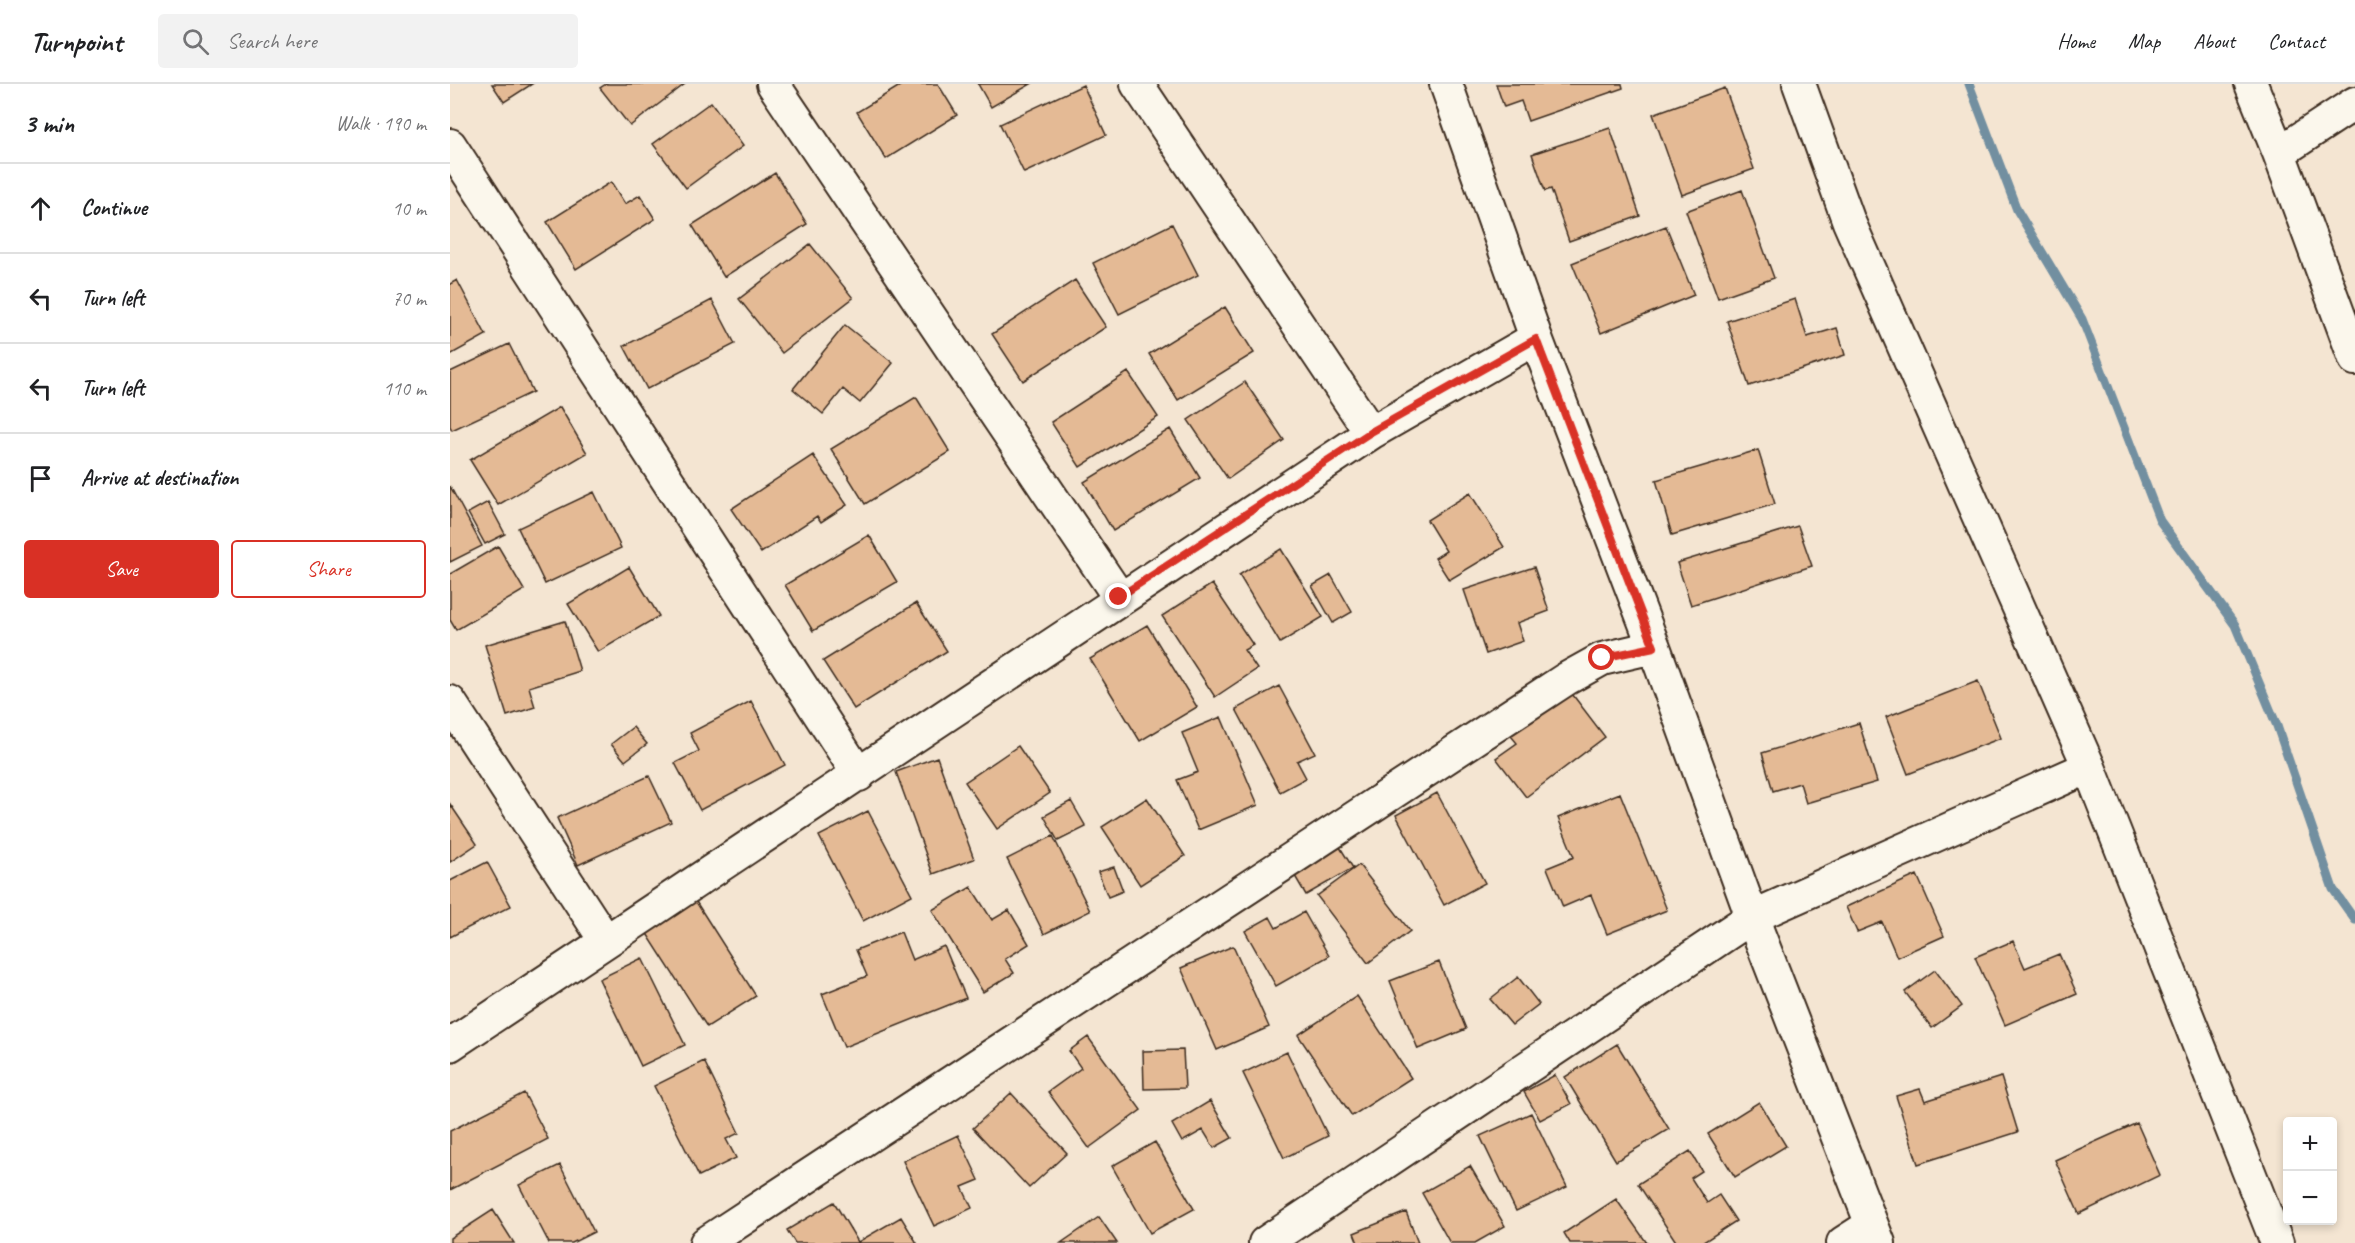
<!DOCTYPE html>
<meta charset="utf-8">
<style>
body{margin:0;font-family:Caveat,sans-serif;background:#f2f2f2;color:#202124}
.controls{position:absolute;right:18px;bottom:18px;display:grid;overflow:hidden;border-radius:6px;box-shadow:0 3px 9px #0003}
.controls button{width:54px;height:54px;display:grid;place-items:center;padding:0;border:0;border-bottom:2px solid #e0e0e0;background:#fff;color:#202124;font:30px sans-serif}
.stop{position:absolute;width:18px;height:18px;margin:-14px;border:4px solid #d93025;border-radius:50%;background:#fff}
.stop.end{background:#d93025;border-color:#fff;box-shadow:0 2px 6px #0008}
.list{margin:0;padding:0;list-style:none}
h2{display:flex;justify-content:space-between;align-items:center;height:78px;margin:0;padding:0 24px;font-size:26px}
h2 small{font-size:20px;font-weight:400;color:#757577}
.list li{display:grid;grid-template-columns:39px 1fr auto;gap:18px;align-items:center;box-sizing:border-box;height:90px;padding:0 24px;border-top:2px solid #e0e0e0}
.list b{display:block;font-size:22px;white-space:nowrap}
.list em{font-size:20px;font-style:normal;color:#757577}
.actions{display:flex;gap:12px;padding:18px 24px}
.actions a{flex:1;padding:14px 0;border:2px solid #d93025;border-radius:6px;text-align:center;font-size:21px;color:#d93025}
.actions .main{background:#d93025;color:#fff}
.icon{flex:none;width:33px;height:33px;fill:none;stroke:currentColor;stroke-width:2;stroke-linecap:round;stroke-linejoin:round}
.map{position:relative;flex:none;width:1905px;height:1159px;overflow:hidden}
header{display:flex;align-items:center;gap:36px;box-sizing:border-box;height:84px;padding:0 30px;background:#fff;border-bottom:2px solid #e0e0e0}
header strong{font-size:28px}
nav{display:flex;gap:33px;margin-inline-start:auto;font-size:21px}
.search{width:420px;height:54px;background:#f2f2f2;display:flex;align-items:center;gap:15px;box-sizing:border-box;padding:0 21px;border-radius:6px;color:#757577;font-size:22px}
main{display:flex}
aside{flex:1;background:#fff}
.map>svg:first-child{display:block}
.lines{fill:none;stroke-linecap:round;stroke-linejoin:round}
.stream{stroke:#728fa0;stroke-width:9}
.building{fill:#e4ba95;stroke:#3b2a1e;stroke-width:1.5}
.minor-casing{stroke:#3b2a1e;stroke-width:36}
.minor{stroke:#fbf7ec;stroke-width:32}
.route{stroke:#d93025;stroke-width:8}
</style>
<header>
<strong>Turnpoint</strong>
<div class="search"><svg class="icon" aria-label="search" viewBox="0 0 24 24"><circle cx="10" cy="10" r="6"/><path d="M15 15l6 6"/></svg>Search here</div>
<nav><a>Home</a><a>Map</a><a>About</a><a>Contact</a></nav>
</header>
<main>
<aside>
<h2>3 min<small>Walk · 190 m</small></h2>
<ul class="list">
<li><svg class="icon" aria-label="ahead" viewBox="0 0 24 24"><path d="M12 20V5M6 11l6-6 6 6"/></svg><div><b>Continue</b></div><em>10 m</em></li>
<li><svg class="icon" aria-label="left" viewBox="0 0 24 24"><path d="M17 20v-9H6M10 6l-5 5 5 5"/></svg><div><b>Turn left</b></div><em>70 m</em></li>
<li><svg class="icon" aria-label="left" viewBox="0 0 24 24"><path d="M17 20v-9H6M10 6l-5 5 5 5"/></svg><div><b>Turn left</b></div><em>110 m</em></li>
<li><svg class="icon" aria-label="arrive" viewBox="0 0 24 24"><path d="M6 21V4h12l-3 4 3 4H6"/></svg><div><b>Arrive at destination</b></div></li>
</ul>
<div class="actions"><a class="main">Save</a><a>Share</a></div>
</aside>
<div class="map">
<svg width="1905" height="1159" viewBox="0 0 1905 1159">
<rect width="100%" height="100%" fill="#f4e5d2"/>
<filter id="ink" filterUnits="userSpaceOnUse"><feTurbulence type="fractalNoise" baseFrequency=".0167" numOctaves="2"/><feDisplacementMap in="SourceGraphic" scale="12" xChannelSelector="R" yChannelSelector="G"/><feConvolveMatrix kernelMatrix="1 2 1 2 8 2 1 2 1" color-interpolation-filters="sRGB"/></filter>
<g filter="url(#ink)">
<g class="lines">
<path class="stream" d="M1519,0L1567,126L1632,235L1710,437L1785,541L1827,642L1883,805L1905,836"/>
</g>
<path class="building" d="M42,0H82L54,18Z
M156,0H235L180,42L150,4Z
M453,0H488L507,31L436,75L407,28Z
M528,0H581L541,23Z
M1046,0H1172L1173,4L1078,37L1071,17L1054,23Z
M633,1L656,51L574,89L550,40Z
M1275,4L1304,85L1232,111L1203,30Z
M261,18L293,62L236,104L203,60Z
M1160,44L1190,132L1119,157L1101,105L1095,107L1082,70Z
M325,89L357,140L274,193L242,141Z
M161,98L175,120L190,111L205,135L126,185L97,138Z
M1292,106L1324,194L1268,214L1236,127Z
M722,140L748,191L669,230L643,179Z
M1216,142L1244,211L1151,249L1122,179Z
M360,160L403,214L332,269L289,215Z
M7,196L36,251L0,271V200Z
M625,196L656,243L573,297L542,250Z
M1345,215L1357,253L1387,244L1395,271L1299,302L1277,237Z
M262,216L285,260L197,305L174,262Z
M775,223L804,269L728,316L699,270Z
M395,241L443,279L410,319L393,305L373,330L343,305Z
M59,260L83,308L2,346L0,342V288Z
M678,288L708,333L630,383L601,338Z
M795,298L834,356L778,395L738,336Z
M466,313L500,368L415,420L381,365Z
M110,323L137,369L48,421L20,376Z
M720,345L750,394L663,447L634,398Z
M1308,366L1325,420L1222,451L1206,396Z
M363,371L397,421L371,438L367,432L311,469L281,425Z
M0,402L32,462L0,478Z
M144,408L171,464L95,500L68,444Z
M1020,409L1054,463L999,496L985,474L996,467L977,436Z
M38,418L55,450L35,460L18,429Z
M1348,442L1362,482L1241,521L1227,479Z
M419,451L447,498L363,547L335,501Z
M48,462L74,506L6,546L0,536V490Z
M831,465L873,533L830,559L789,491Z
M179,483L209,532L148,568L118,520Z
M1084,483L1099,527L1067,539L1073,557L1036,570L1014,506Z
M881,491L902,528L883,539L862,502Z
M762,500L803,561L794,566L807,585L765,613L712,532Z
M466,519L497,567L404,625L373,577Z
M115,537L130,587L79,603L85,623L57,632L35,561Z
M697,541L747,623L690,657L640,575Z
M1528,597L1551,654L1458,690L1436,633Z
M829,602L865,669L847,677L856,694L830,708L786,625Z
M1116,602L1155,653L1076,713L1046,674L1067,659L1057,647Z
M301,617L335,681L250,726L225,679L249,667L240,649Z
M771,633L808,721L748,746L727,696L748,688L732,649Z
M1409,639L1427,698L1356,719L1350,699L1323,707L1312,669Z
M183,643L197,660L175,677L161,660Z
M568,662L600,709L547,745L515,698Z
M487,673L524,775L483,790L446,688Z
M199,692L221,738L128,781L107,734Z
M987,709L1035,799L994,821L946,731Z
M1170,709L1217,826L1157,850L1141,811L1113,823L1097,784L1124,773L1108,734Z
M697,714L735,772L690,801L652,743Z
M621,717L636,743L608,757L594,732Z
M0,720L27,760L0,778Z
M418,727L462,811L413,837L369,752Z
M603,752L640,827L594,850L557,775Z
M888,760L903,784L856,811L842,787Z
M37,778L61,822L0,853V797Z
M909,781L960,847L918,879L867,812Z
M664,783L673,807L658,813L648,788Z
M1467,791L1494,852L1447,873L1432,838L1407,848L1396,823Z
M521,803L542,836L559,826L579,860L555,875L564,889L533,908L482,826Z
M243,813L306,912L257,943L194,845Z
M854,828L879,872L826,902L795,847L820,833L826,844Z
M451,848L462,876L494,862L516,914L394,963L372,910L417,892L406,866Z
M1563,857L1575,884L1609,870L1627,910L1555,941L1525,873Z
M783,862L819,943L767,966L731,884Z
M192,874L235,961L191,982L149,895Z
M989,878L1016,945L968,965L940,897Z
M1485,886L1512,922L1482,944L1455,908Z
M1068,893L1089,920L1062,941L1040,915Z
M907,912L961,994L902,1032L848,951Z
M638,953L691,1026L639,1064L598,1008L631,984L619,967Z
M1167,960L1219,1045L1166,1077L1115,993Z
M733,966L735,1004L694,1005L693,967Z
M837,968L878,1052L834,1074L793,989Z
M254,977L289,1049L276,1055L286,1074L249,1092L204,1002Z
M1105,991L1121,1020L1090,1036L1074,1008Z
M1551,993L1568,1048L1468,1080L1446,1012L1470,1005L1475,1017Z
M74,1009L98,1055L0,1106V1047Z
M561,1009L617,1069L579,1104L523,1044Z
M760,1017L782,1054L764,1064L753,1046L732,1058L722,1040Z
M1309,1018L1336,1062L1285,1093L1258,1050Z
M1081,1029L1117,1103L1066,1127L1030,1052Z
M1687,1039L1710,1091L1629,1130L1605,1076Z
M508,1051L529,1096L512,1103L522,1124L484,1142L453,1077Z
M705,1058L744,1125L700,1149L662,1082Z
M1240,1067L1252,1087L1241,1094L1257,1119L1269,1111L1286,1137L1252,1159H1227L1188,1100Z
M110,1081L144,1148L122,1159H99L69,1101Z
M1020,1082L1055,1142L1025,1159H1000L972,1109Z
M1166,1115L1197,1159H1120L1114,1149Z
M384,1118L408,1158L451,1133L467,1159H345L337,1146Z
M43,1126L64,1159H0V1154Z
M956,1128L968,1159H908L904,1149Z
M649,1133L667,1159H611Z"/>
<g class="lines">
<defs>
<path id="minor" d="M323,0L669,513
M687,0L921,349
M996,0L1086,254L1204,563L1302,833L1429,1159
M1349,0L1399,138L1639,683L1827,1159
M1801,0L1829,69L1905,275
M0,61L409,691
M1829,69L1905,19
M0,618L155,856
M0,961L921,349L1086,254
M256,1159L1116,595L1152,575L1204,563
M815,1159L1302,833L1639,683
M1393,1159L1421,1141"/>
</defs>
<use href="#minor" class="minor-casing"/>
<use href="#minor" class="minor"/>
</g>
</g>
<g class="lines" filter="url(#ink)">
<path class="route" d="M669,513L921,348L1086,255L1204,563L1152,574"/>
</g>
</svg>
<div class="controls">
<button>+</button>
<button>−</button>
</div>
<div class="stop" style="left:1152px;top:574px"></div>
<div class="stop end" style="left:669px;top:513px"></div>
</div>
</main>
